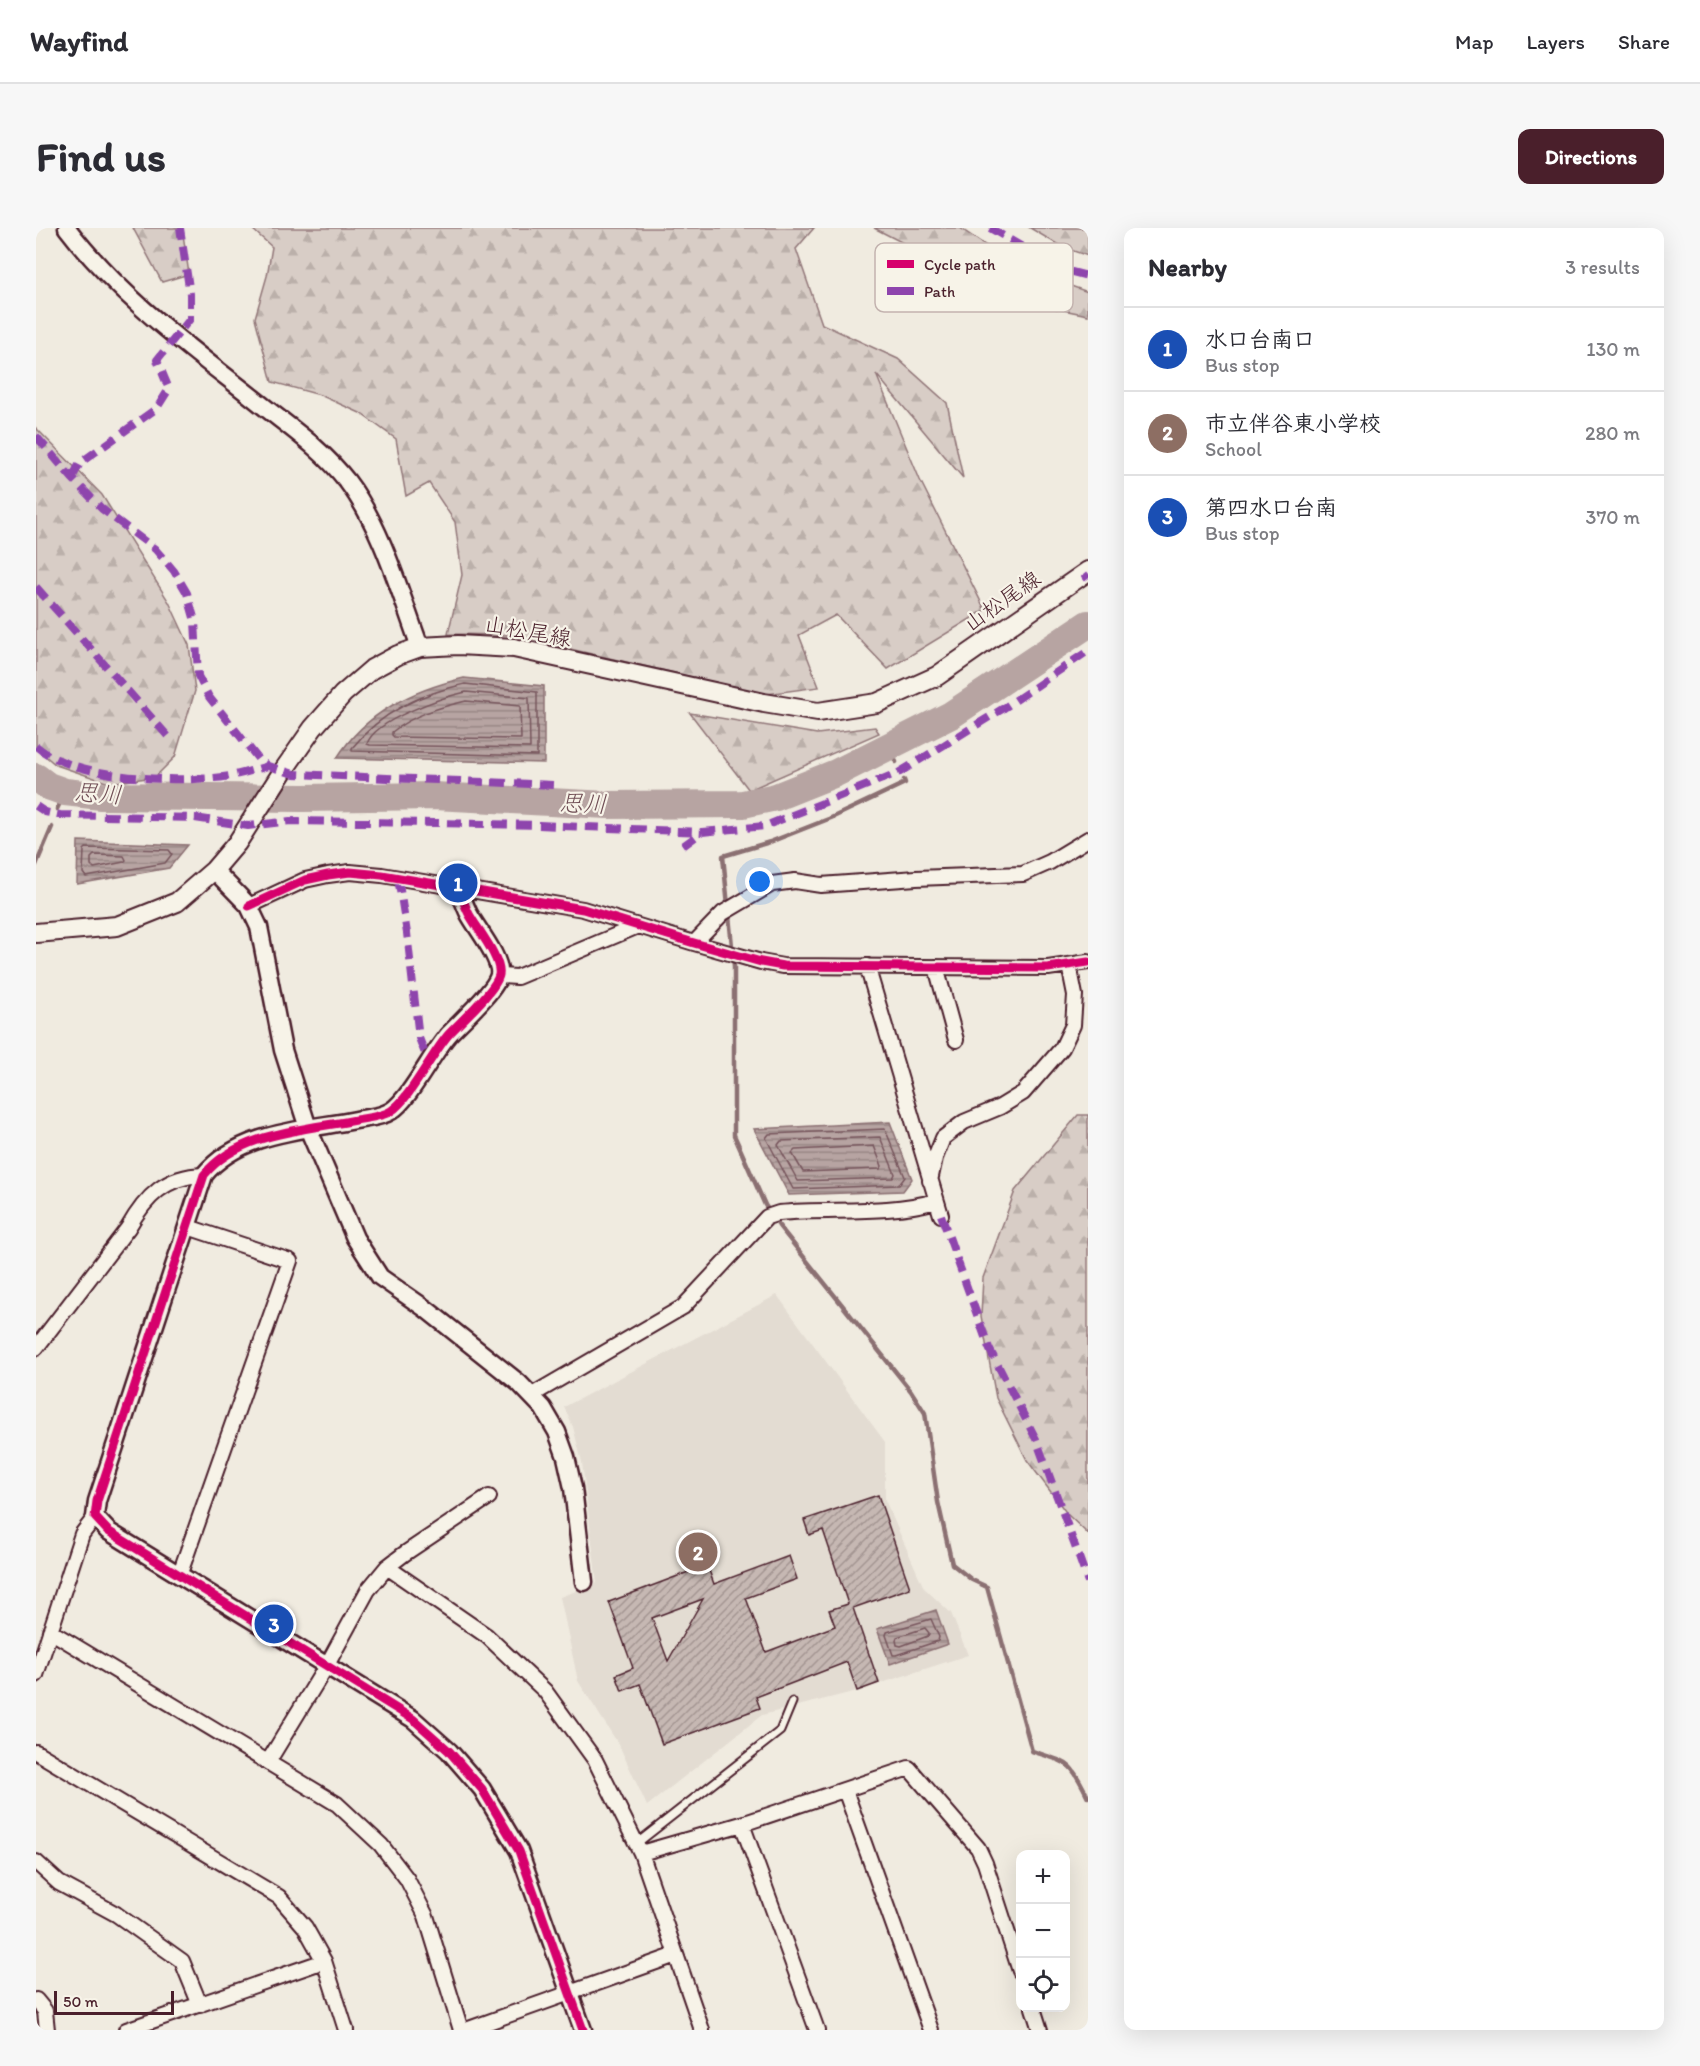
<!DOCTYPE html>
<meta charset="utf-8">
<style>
body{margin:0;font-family:Itim,"Klee One",sans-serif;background:#f7f7f7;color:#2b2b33}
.controls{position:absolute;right:18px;bottom:18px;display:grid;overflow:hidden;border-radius:12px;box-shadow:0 6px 24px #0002}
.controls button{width:54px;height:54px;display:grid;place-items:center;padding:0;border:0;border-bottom:2px solid #e1e1e2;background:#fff;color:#2b2b33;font:30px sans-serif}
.scale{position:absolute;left:18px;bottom:15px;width:120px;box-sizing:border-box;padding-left:6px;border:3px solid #4a1f2b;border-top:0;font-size:16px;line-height:21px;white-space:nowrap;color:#4a1f2b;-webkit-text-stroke:4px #f7f3e8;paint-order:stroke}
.you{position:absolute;left:724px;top:654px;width:21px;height:21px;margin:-15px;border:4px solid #fff;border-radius:50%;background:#1a73e8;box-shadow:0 0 0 9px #1a73e833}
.badge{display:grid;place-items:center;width:39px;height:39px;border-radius:50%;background:#4a1f2b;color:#fff;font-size:20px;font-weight:700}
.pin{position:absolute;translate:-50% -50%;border:3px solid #fff;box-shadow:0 2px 6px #0006}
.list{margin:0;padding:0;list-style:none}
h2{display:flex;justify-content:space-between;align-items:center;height:78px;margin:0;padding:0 24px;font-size:26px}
h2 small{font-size:20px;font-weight:400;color:#7c7c81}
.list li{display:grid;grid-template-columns:39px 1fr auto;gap:18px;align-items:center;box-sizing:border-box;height:84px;padding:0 24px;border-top:2px solid #e1e1e2}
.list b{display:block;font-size:22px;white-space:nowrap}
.list p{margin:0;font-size:20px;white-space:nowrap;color:#7c7c81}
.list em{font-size:20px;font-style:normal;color:#7c7c81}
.icon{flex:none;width:33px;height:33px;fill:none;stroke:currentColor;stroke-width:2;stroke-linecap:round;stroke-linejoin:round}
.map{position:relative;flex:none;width:1052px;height:1802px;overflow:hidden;border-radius:12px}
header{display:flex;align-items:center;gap:36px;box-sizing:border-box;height:84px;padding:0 30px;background:#fff;border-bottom:2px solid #e1e1e2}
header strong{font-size:28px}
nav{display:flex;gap:33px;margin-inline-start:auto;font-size:21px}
.intro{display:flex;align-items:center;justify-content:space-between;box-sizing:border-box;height:144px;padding:0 36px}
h1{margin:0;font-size:42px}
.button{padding:15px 27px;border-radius:12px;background:#4a1f2b;color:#fff;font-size:21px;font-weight:700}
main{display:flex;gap:36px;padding:0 36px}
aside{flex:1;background:#fff;border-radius:12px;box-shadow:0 6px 24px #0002}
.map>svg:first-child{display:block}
.built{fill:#e3dcd2}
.forest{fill:url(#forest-firs);stroke:#917678;stroke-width:1.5}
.water{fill:url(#water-rules);stroke:#8b6f72;stroke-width:1.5}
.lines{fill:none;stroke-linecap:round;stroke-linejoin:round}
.shore{stroke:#76545b;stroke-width:1.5}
.stream{stroke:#8b6f72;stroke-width:4.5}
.river{stroke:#b7a4a2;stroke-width:28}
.building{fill:url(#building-hatch);stroke:#4a1f2b;stroke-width:1.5;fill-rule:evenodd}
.service-casing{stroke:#4a1f2b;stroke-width:11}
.minor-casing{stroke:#4a1f2b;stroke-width:18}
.tertiary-casing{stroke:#4a1f2b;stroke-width:21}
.secondary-casing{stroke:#4a1f2b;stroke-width:22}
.service{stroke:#f7f3e8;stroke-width:7}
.minor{stroke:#f7f3e8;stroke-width:14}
.tertiary{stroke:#f7f3e8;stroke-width:16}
.secondary{stroke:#f7f3e8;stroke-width:18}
.quiet{stroke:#8e44ad;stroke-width:8;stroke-dasharray:15 8;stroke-linecap:butt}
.cycleway-casing{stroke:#f7f3e8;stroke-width:13}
.cycleway{stroke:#d6006c;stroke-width:9}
.labels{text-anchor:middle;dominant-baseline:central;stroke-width:4.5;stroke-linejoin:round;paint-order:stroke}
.street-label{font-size:22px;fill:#4a1f2b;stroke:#f7f3e8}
.water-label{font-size:24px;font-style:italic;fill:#704e55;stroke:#f7f3e8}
.key{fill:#f7f3e8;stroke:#c3b3af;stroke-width:1.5}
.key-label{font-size:16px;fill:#4a1f2b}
</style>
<header>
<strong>Wayfind</strong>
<nav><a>Map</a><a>Layers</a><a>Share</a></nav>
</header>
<div class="intro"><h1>Find us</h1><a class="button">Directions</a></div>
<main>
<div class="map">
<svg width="1052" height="1802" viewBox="0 0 1052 1802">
<defs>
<pattern id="forest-firs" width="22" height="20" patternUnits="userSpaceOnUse" patternTransform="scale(1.5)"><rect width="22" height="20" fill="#d8cdc6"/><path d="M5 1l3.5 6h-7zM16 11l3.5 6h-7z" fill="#bbb0aa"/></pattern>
<pattern id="water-rules" width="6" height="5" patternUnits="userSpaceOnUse" patternTransform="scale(1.5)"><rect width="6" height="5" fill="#b7a4a2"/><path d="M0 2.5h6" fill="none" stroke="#978584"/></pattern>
<pattern id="building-hatch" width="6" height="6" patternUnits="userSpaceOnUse" patternTransform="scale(1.5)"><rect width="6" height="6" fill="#c6b8b3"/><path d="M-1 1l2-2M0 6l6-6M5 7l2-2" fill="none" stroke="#a39592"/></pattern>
</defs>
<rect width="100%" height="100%" fill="#f0ebe0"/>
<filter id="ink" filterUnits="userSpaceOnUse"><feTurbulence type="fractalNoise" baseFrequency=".0167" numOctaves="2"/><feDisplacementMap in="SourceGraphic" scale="12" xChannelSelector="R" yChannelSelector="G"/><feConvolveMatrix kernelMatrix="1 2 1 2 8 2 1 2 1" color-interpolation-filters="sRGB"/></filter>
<g filter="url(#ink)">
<path class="built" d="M741,1067L849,1214V1272L888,1360L915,1385L932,1427L821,1463L726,1487L611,1578L583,1517L542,1453L524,1369L561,1355L546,1234L537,1199L528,1179Z"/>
<path class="forest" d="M97,0H146L153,46L126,54Z
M215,0H778L760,21L786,96L862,131L911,175L927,250L840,146L884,252L949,382L852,441L800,387L763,407L783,459L730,466L473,407L412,406L426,347L419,294L393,255L370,268L360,211L324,185L284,167L236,154L219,90L231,48L236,19Z
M838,0H924L981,39L1052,64V87L978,72Z
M994,0H1052V28L1026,19Z
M0,200L66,267L133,374L153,417L159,463L139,529L119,549L73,555L20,537L0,520Z
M654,485L781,506L839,499L843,505L713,562Z
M1042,887H1052V1306L1032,1287L991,1232L960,1170L945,1088L947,1050L979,963Z"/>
<path class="water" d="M428,450L508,458V535L301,530C330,484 377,462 428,450Z
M42,613L152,617L133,640L41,656Z
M854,894L876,951L867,963L753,967L718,901Z
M900,1382L912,1416L854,1436L841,1401Z"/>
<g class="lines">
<path class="shore" d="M429,456L501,464V528L316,523V520C345,484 384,466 429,456Z
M430,464L493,470L494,520L334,517L331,516C338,492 407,469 430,464Z
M430,473L484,478L485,511L358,509L356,507V504C377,487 404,479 430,473Z
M50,620L133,622L136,626L129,635L50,649L47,645L48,622Z
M58,627L88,628L90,632L88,634L58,640L55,637V630Z
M849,901L869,949L863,957L757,961L730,910L733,906Z
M844,909L859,946L857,950L762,953L742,917L745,913Z
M838,918L846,938L844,941L767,944L756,925L759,922Z
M895,1391L903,1409L902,1413L860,1427H857L850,1407L851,1404Z
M889,1400L893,1405L892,1408L865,1418L861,1417L860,1412L861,1409Z"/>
<path class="stream" d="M852,518L860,534
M868,552L869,555L795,590L734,614L687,628L698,738V907L729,977L743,998L875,1163L889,1185L902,1274L916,1336L936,1352L951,1359L996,1523C1034,1536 1034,1532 1052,1569
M21,581L29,564
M0,637L16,599"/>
<path class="river" d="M0,549L12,558L29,564L65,568L267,570L398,568L572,577L707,576L740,569L800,545L915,487L1052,396"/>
</g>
<path class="building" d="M842,1267L874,1360L817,1380L843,1455L821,1463L811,1434L720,1469L724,1480L626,1516L604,1456L586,1463L580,1447L597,1440L573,1374L671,1337L678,1356L753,1328L761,1351L710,1370L730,1424L799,1398L793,1382L812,1376L787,1302L773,1307L768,1292ZM667,1371L632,1433L616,1390Z"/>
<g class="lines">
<defs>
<path id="service" d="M600,1616L744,1503L756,1474"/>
<path id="minor" d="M213,678L269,652L292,647L314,644L346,647L547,681L658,715L725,734L747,738L1012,740L1052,734
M658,715L687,685L736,656L759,653L785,657L880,650L987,646L1014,634L1052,611
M831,738L905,987
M900,739L920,812
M463,748L481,749L602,698
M894,953L899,930L907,910L928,894L964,879L987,865L1026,820L1037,797L1039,767L1033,737
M0,1120L92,1000C110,968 130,948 168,947
M496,1167L647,1079L731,989L743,985C795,980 850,987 900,973
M351,1339L451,1408L509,1463L559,1532L605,1625L666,1802
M143,1348L254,1033L152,999
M14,1403L301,1576L345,1617L371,1651L390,1688L425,1802
M0,1447L46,1306L59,1289
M0,1524L243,1669L269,1699L288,1733L310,1802
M232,1534L291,1437L332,1362L351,1339L368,1326L453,1269
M809,1562L895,1802
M706,1596L781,1802
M605,1625L706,1596L873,1540L942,1620L949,1635L984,1743
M0,1634L23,1655L80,1686L146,1733L164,1777
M0,1772L9,1783L11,1802
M997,1780L1004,1802
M90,1802L288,1733
M430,1802L640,1727"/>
<path id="tertiary" d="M31,0C85,71 157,122 226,177C256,201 287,222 311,253C346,299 364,365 384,419
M178,642L213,678L223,699L247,822L272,900L319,1010L344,1049L390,1081L483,1155L507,1180L521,1204L530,1229L537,1260L548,1354
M423,661C426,669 429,678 433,686C441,701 466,731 463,747C460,762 424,794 413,806C396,825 374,871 355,883C346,889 330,890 320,892C269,902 203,904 168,947L61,1273L59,1289L72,1303L377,1491L413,1523L446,1561L483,1623L547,1802"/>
<path id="secondary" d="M0,705L81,698L141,674L178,642L201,615L247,543L277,500L307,466L336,441L362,427L384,419L422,417L478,420L728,475L782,484L841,475L901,448L1052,343"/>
</defs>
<use href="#service" class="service-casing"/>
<use href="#minor" class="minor-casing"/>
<use href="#tertiary" class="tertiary-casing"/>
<use href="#secondary" class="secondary-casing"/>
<use href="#service" class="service"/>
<use href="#minor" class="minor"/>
<use href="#tertiary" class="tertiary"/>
<use href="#secondary" class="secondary"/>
<path class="quiet" d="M954,0L1024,41L1052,48
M0,208L36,250L66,281L119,321L138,343L151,365L159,393L162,448L173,469L223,532L232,538L258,546L519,557
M36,250L44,235L121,180L133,161L121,132L154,91V66L144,0
M1048,346L1052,351
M0,359L137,514
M0,518C36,550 131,554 178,550C196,549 214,543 232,538
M0,578L9,584L24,587L159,590L212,598L254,593L397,595L503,597L666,604
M647,618L666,604L729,598L864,544L968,480L1052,423
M362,650L371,705L383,810L388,823L394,832
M905,987L953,1120L1000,1211L1052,1354"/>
<defs>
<path id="cycleway" d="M423,661C426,669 429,678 433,686C441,701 466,731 463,747C460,762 424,794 413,806C396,825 374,871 355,883C346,889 330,890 320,892C269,902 203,904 168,947L61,1273L59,1289L72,1303L377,1491L413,1523L446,1561L483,1623L547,1802
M213,678L269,652L292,647L314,644L346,647L547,681L658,715L725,734L747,738L1012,740L1052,734"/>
</defs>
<use href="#cycleway" class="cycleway-casing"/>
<use href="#cycleway" class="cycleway"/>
</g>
</g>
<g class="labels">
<g class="street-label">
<text transform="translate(966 373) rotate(-35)">山松尾線</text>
<text transform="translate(492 403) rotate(10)">山松尾線</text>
</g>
<g class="water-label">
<text transform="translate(62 565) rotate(4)">思川</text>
<text transform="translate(547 575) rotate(2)">思川</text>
</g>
</g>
<rect x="839" y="15" width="198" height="69" rx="9" class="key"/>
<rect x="851" y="32" width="27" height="8" fill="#d6006c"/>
<rect x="851" y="59" width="27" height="8" fill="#8e44ad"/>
<g class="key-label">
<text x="888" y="42">Cycle path</text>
<text x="888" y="69">Path</text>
</g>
</svg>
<div class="controls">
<button>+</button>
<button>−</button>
<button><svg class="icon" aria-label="locate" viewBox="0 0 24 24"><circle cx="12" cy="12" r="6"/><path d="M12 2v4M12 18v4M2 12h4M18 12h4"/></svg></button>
</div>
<div class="scale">50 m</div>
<div class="you"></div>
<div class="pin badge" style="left:422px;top:655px;background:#1a4fb4">1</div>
<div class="pin badge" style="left:662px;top:1324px;background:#8d6e63">2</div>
<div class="pin badge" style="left:238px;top:1396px;background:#1a4fb4">3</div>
</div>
<aside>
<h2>Nearby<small>3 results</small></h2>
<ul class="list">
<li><span class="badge" style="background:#1a4fb4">1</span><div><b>水口台南口</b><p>Bus stop</p></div><em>130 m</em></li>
<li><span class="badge" style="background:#8d6e63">2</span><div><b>市立伴谷東小学校</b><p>School</p></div><em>280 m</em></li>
<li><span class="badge" style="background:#1a4fb4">3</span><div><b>第四水口台南</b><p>Bus stop</p></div><em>370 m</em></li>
</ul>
</aside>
</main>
